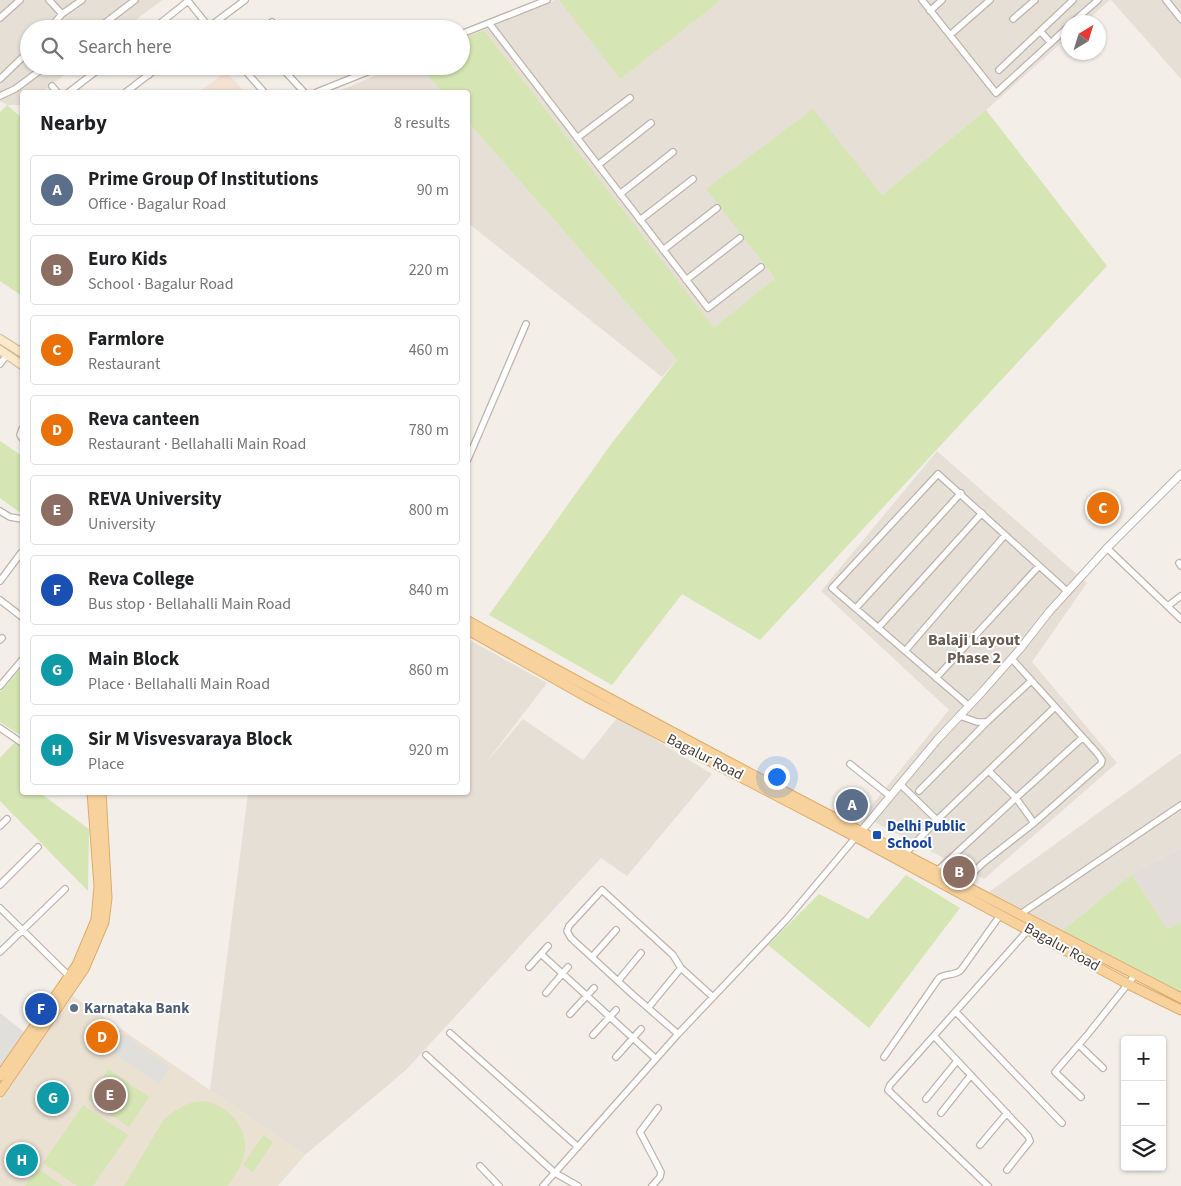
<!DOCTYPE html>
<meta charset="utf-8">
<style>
body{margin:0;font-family:"Source Sans 3",sans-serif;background:#f2f2f2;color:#202124}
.controls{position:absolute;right:15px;bottom:15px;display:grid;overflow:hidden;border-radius:5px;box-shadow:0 1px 4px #0004}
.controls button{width:45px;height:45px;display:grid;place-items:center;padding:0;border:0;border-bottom:1px solid #e0e0e0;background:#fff;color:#202124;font:25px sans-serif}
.compass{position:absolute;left:1061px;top:15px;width:45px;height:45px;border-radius:50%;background:#fff;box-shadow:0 1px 4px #0004;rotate:38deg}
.you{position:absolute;left:776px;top:776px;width:18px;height:18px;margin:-12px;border:4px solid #fff;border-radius:50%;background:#1a73e8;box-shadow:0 0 0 8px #1a73e833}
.badge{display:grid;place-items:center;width:32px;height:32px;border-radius:50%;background:#111827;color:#fff;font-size:16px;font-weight:700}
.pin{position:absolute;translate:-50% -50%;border:2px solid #fff;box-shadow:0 1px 5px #0006}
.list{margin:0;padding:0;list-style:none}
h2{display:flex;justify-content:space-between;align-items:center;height:65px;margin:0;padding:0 20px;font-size:21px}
h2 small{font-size:16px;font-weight:400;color:#757577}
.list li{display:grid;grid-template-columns:32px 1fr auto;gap:15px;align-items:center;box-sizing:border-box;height:70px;margin:0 10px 10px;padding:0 10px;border:1px solid #e0e0e0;border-radius:5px}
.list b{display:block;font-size:19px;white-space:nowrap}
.list p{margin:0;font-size:16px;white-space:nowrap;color:#757577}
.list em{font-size:16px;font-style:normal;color:#757577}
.icon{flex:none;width:28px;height:28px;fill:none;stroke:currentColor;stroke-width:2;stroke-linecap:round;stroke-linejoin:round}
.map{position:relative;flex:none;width:1181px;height:1186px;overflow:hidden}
.search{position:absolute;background:#fff;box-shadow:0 1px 4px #0004;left:20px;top:20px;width:450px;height:55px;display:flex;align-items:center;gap:12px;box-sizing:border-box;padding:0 18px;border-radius:28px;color:#757577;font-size:19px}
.panel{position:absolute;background:#fff;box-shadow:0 1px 4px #0004;left:20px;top:90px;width:450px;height:705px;border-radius:5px}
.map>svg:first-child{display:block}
.residential{fill:#e6dfd6}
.commercial{fill:#f3e2d4}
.industrial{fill:#e2ddd9}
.education{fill:#ebe1d2}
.green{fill:#d5e5b3}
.parking{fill:#e1dfdc}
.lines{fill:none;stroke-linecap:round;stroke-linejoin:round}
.minor-casing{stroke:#beb4ab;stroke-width:8}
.tertiary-casing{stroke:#beb4ab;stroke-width:9}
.secondary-casing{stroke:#d0bb9a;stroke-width:10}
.primary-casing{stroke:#dcac6c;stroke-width:11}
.minor{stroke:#fff;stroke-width:5.5}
.tertiary{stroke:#fff;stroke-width:7}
.secondary{stroke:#fbe9c9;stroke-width:8}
.primary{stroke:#f8d29c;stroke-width:9}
.transit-dot{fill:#1a4fb4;stroke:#fff;stroke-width:2}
.service-dot{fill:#5c6f8a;stroke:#fff;stroke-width:2}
.labels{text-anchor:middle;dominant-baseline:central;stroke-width:4;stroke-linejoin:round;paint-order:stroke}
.street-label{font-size:15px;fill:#463e37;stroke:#fff}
.transit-label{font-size:15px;font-weight:bold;fill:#164399;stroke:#fff;text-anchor:start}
.service-label{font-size:15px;font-weight:bold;fill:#4e5e75;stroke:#fff;text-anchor:start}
.neighbourhood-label{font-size:16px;font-weight:bold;fill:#685a4f;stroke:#fff}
</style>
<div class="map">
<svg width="1181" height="1186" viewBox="0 0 1181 1186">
<rect width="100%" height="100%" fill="#f3eee8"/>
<path class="residential" d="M0,0H162L124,29H29V66H76L42,92H22V105H7L0,101Z
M555,0H559L620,78L719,2L717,0H1110L1085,22H1068V37L986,110L882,195L707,189L775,278L714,329L484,30Z
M1111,0H1181V79Z
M397,66H419L442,92H337Z
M468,122L677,360L662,377L468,223Z
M937,451L1087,583L1032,662L1117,763L984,879L863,816L949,710L821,591Z
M468,639L547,683L484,765L523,719L583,760L618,717L712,774L627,876L601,858L406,1070L305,1155L210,1090L248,793L468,792Z
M1181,753V848L1132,874L1062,931L989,892Z"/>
<path class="commercial" d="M226,72L245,92H199Z"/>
<path class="industrial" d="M1181,848V922L1167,929L1132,874Z"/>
<path class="education" d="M73,996L210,1090L305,1155L278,1186H0V1100Z"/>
<path class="green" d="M559,0H717L719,2L620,79Z
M484,30L714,328L775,278L706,189L813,109L882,195L986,110L1107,266L760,640L682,594L612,685L489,615L612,443L677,360L468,122V92H442L419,66H461V39Z
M7,105L22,118V296L0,281V112Z
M0,441L22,456V514L0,498Z
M22,667V736L0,722V692Z
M15,742L22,746V792L40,793L89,829L88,891L0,801V758Z
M1132,874L1167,929L1181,922V993L1062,931Z
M906,875L960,908L869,1028L768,945L819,894L868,919Z
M108,1069L149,1097L129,1127L88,1099Z
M202,1101C227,1104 247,1125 245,1151C244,1163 234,1176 228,1186H124L164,1119C176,1109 187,1102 202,1101Z
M83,1105L128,1135L93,1186H77L43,1163Z
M263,1135L273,1142L253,1172L243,1165Z
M37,1168L63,1186H25Z"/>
<path class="parking" d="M0,1013L24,1032L0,1067Z
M112,1031L121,1037L124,1034L170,1068L159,1084L112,1051L117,1044L108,1038Z"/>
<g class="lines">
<defs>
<path id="minor" d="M49,0L62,14
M922,0L996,93L1068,27
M1166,0L1181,19
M930,11L942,0
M0,18L20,0
M1013,19L1035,0
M1073,22L1098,0
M489,23L708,308L761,267
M49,29L62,14L82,0
M97,29L135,0
M153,29L188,1L209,27L245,0
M263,29L272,22
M1040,31L1051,43
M461,34L547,0
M950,35L990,0
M142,66L149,75
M241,66L264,92
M280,66L304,92
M214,67V66
M999,70L1073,0
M0,79L29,51
M52,86L57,92
M69,92L103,66
M126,92L160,66
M317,92L382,66
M0,96L15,89L46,66
M577,138L630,98
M598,165L651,123
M620,194L673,152
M640,220L693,179
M663,250L717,208
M686,280L740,238
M0,364L7,355
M22,429L20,435L22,438
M468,459L526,324
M0,511L10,517L22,519
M1107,548L1181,619
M1179,563L1181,566
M0,581L21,553
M0,600L22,617
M1168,606L1181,596
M856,608L961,493
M878,628L982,513
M0,640L2,638
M905,651L1005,535
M936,678L1039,566
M0,686L22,660
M969,706L832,588L938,474L1068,592
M960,716L977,722H987L1031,681
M0,728L22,743
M850,764L890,796
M989,771L1016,798L1082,738
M900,784L937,820L1055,707
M919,791L987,722
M0,826L7,819
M904,855L937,820
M937,871L1016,798L1034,823
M961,884L983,863L1034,823L1101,764L1102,760L1097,753L1012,659
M0,885L38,847
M0,908L70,977
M1019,915L1181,805
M0,952L65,889
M541,954L656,1059
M592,957L616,930
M529,967L548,946
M618,981L641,953
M546,993L568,967
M648,1008L681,968
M956,1012L1062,1123
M570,1014L594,988
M450,1033L578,1147
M678,1034L632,994L571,938L567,931L569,926L602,890L673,955L681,968L713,997
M593,1035L616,1010
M935,1037L1028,1136L1030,1141L1007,1170
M1079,1045L1103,1068
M426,1055L555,1173L578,1186
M616,1057L641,1029
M884,1057L939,978C946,973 955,976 961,970L1001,914
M1081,1097L1055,1072L1088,1034L1135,975
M926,1099L957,1061
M941,1113L971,1075
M980,1145L1007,1113
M480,1166L499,1186
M543,1186L678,1034L787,919L856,837
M652,1186L660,1177L661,1172L640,1132L658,1108
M988,1186L888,1090L890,1085L1029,929"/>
<path id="tertiary" d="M858,835L938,739L982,692L1020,649L1049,612L1107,548L1181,474"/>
<path id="secondary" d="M0,339L22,353
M0,350L22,365"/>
<path id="primary" d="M468,621C703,751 942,874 1181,998
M468,630L587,697L856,837L1128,984L1181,1010
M0,1076L77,965L96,920L99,886L92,792
M0,1092L84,969L104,922L107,898L101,792"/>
</defs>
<use href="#minor" class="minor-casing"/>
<use href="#tertiary" class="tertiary-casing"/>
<use href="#secondary" class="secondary-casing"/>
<use href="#primary" class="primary-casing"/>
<use href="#minor" class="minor"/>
<use href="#tertiary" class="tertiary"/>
<use href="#secondary" class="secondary"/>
<use href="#primary" class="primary"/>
</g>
<rect class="transit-dot" x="872" y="830" width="10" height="10" rx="2.5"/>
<circle class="service-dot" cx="74" cy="1008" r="5"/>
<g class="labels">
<g class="street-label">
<text transform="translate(705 757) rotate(27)">Bagalur Road</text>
<text transform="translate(1062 947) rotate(29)">Bagalur Road</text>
</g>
<g class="transit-label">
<text x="887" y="826">Delhi Public<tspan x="887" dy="17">School</tspan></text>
</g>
<g class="service-label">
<text x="84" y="1008">Karnataka Bank</text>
</g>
<g class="neighbourhood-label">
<text x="974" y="640">Balaji Layout<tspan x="974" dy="18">Phase 2</tspan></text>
</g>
</g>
</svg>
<div class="controls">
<button>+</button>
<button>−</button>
<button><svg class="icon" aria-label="layers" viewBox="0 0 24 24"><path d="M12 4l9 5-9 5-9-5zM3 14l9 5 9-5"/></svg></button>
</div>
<svg class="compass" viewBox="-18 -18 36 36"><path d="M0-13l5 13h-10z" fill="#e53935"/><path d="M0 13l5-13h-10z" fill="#757577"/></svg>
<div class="you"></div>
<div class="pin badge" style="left:852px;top:805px;background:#5c6f8a">A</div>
<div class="pin badge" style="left:959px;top:872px;background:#8d6e63">B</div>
<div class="pin badge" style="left:1103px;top:508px;background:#e8710a">C</div>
<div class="pin badge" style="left:102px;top:1037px;background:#e8710a">D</div>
<div class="pin badge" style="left:110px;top:1095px;background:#8d6e63">E</div>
<div class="pin badge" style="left:41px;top:1009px;background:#1a4fb4">F</div>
<div class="pin badge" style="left:53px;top:1098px;background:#0f9aa8">G</div>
<div class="pin badge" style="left:22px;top:1160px;background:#0f9aa8">H</div>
<div class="search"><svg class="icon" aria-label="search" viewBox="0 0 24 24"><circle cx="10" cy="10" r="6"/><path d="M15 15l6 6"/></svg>Search here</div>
<section class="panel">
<h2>Nearby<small>8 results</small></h2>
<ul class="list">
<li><span class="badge" style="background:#5c6f8a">A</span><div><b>Prime Group Of Institutions</b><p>Office · Bagalur Road</p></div><em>90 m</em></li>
<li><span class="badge" style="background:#8d6e63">B</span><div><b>Euro Kids</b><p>School · Bagalur Road</p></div><em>220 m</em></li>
<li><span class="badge" style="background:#e8710a">C</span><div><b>Farmlore</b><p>Restaurant</p></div><em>460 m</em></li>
<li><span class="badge" style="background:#e8710a">D</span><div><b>Reva canteen</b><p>Restaurant · Bellahalli Main Road</p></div><em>780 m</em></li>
<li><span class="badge" style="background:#8d6e63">E</span><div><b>REVA University</b><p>University</p></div><em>800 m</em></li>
<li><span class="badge" style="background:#1a4fb4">F</span><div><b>Reva College</b><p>Bus stop · Bellahalli Main Road</p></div><em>840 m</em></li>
<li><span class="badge" style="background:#0f9aa8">G</span><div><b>Main Block</b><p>Place · Bellahalli Main Road</p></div><em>860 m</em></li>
<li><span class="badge" style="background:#0f9aa8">H</span><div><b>Sir M Visvesvaraya Block</b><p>Place</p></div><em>920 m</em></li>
</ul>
</section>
</div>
